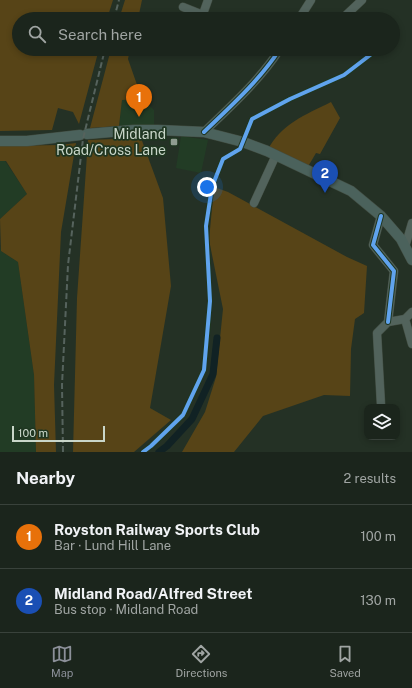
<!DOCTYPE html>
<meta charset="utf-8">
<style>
body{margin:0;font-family:"Public Sans",sans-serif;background:#283129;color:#f1f3f6}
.controls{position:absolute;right:12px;bottom:12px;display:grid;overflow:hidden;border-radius:8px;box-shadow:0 2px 6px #0003}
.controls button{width:36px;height:36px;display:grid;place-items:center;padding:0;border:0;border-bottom:1px solid #39423b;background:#1b251c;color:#f1f3f6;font:20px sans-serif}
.scale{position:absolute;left:12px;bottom:10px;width:93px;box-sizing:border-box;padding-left:4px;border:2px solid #c9d6c9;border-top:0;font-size:11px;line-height:14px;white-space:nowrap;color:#c9d6c9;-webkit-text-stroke:3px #1f3621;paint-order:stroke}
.you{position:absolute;left:207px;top:187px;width:14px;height:14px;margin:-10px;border:3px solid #fff;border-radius:50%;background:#1a73e8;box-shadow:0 0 0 6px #1a73e833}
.badge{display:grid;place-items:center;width:26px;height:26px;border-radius:50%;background:#8c9099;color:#fff;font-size:13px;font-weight:700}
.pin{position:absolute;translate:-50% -33px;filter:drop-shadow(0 1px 2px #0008)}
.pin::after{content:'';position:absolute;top:21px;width:14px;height:12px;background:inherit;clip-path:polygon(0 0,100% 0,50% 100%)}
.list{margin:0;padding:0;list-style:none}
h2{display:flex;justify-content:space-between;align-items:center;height:52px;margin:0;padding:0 16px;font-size:17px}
h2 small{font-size:13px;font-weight:400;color:#a0a5a3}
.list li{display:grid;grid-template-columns:26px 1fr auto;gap:12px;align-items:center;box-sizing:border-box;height:64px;padding:0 16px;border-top:1px solid #39423b}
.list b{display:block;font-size:15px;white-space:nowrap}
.list p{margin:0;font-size:13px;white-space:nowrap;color:#a0a5a3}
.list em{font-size:13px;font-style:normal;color:#a0a5a3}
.icon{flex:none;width:22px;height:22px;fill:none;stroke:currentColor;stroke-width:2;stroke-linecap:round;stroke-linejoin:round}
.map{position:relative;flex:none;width:412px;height:452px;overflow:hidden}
.search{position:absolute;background:#1b251c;box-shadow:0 2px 6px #0003;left:12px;right:12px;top:12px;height:44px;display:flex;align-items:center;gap:10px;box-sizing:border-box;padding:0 14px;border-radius:22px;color:#a0a5a3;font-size:15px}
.sheet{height:180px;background:#1b251c}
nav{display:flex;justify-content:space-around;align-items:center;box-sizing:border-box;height:56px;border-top:1px solid #39423b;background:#1b251c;font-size:11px;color:#a0a5a3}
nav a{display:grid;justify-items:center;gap:2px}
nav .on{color:#8c9099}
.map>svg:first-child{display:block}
.built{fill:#223c25}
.green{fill:#574417}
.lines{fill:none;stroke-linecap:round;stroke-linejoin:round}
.canal{stroke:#112224;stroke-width:7}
.minor-casing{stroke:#434e43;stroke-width:9}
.major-casing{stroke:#434e43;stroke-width:11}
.minor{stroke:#52635c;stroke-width:8}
.major{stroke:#4b625c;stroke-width:10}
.rail{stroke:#56635d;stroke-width:2;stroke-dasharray:6 3;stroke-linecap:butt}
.cycleway-casing{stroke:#1f3621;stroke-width:6}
.cycleway{stroke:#60a3ed;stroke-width:4}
.poi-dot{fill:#8f9c90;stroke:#1f3621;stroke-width:1.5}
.labels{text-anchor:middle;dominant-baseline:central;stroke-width:3.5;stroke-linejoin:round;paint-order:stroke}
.poi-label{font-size:14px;fill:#c9d6c9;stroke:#1f3621;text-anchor:end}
</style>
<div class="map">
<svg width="412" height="452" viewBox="0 0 412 452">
<rect width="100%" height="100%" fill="#243125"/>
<path class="built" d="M142,99L154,110V126H119L122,100Z
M181,136L208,140L201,173L176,168Z
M0,161H5L27,194L0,219Z
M0,245L1,251L18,262L34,375L36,452H0Z"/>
<path class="green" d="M0,0H113L107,19H19V49H99L79,124L73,112L58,108L52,130L0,131Z
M125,0H142L138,19H119Z
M111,49H130L128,59L142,99L122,100L119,126L90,128Z
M331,102L340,118L320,154L316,153L306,170L267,151C281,124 305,115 331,102Z
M141,138L163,198L171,286L150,408L171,420L134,452H73L77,298L88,140Z
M76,143L61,232L54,385L56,452H36L34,375L18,262L1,251L0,219L27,194L6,161H0V146L60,145Z
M214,187L228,192L347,257L367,266L364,313L355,319L351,349L350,396L324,395L263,416L234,452H182L205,412L216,377L223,309L209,240Z"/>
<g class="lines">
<path class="canal" d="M159,452L167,446L192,419L213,374L217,338"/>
<defs>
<path id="minor" d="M183,7L213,19
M203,14L208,0
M344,17L362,0
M299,19L311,0
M204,132C231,106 259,81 280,49
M254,203L276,155
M381,216L373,245L394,271L388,322
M405,247L412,223
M412,312L405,319L412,344
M381,405L377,333L388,322L405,319"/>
<path id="major" d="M87,134L134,130H158L204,132L243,142L267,151L351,191L381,216L401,239L412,260
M0,141H27L80,135"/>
</defs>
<use href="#minor" class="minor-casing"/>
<use href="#major" class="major-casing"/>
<use href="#minor" class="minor"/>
<use href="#major" class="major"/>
<path class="rail" d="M114,19L119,0
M63,452L62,385L68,265L83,139L105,49"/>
<defs>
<path id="cycleway" d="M204,132C231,106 259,81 280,49
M381,216L373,245L394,271L388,322
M143,452L151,446L183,415L204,370L210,301L206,226L212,187L223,159L240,149L252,119L290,99L344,75L378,49"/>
</defs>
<use href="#cycleway" class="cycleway-casing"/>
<use href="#cycleway" class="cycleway"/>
</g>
<rect class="poi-dot" x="170" y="138" width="8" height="8" rx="2"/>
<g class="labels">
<g class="poi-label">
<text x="166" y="134">Midland<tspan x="166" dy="16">Road/Cross Lane</tspan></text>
</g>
</g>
</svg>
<div class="controls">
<button><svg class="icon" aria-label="layers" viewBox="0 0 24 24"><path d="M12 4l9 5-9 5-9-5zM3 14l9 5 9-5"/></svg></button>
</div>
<div class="scale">100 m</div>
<div class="you"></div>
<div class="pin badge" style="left:139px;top:117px;background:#e8710a">1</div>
<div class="pin badge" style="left:325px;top:193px;background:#1a4fb4">2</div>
<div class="search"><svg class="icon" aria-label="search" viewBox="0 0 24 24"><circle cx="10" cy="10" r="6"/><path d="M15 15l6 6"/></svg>Search here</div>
</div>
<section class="sheet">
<h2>Nearby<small>2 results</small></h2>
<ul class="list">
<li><span class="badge" style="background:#e8710a">1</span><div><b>Royston Railway Sports Club</b><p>Bar · Lund Hill Lane</p></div><em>100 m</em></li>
<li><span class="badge" style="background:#1a4fb4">2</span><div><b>Midland Road/Alfred Street</b><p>Bus stop · Midland Road</p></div><em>130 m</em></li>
</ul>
</section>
<nav>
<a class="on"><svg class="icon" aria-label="map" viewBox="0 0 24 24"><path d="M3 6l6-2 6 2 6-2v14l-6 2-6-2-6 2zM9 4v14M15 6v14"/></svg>Map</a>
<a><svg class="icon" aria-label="directions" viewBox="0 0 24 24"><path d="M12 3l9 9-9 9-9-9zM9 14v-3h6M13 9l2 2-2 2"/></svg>Directions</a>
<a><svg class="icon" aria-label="saved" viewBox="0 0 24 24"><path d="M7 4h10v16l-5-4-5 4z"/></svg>Saved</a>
</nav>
